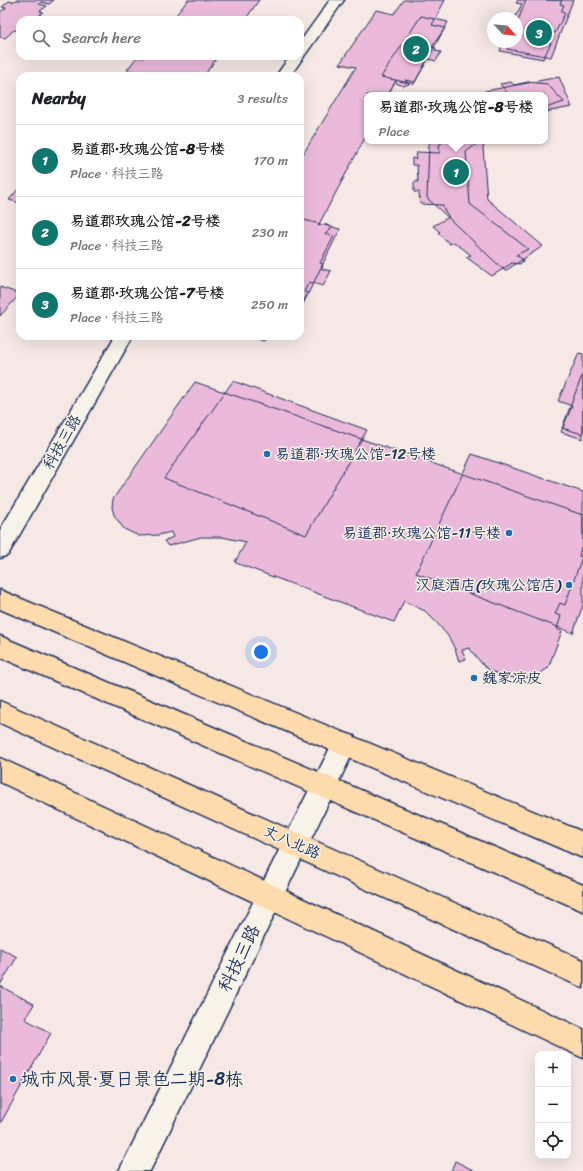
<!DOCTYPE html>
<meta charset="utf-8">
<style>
body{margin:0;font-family:Sriracha,"LXGW WenKai TC",sans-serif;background:#f2f2f2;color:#202124}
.controls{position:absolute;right:12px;bottom:12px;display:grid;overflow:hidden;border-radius:8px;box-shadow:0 4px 16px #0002}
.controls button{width:36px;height:36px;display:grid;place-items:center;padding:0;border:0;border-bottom:1px solid #e0e0e0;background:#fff;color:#202124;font:20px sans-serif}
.compass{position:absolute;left:487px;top:12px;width:36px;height:36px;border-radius:50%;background:#fff;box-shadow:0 4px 16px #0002;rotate:116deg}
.you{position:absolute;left:261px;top:652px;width:14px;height:14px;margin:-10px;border:3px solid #fff;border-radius:50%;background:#1a73e8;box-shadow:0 0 0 6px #1a73e833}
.badge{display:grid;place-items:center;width:26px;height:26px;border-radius:50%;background:#0f766e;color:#fff;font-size:13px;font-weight:700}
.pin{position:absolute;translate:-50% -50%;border:2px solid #fff;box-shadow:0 1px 4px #0006}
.popup{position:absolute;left:364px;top:92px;width:184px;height:52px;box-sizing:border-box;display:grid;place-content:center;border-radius:8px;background:#fff;filter:drop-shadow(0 1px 3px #0005);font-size:13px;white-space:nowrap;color:#757577}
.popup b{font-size:15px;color:#202124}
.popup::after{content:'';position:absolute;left:50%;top:100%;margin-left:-8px;border:8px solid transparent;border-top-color:#fff}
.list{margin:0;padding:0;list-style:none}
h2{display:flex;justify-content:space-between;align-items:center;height:52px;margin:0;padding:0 16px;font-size:17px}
h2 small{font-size:13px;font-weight:400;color:#757577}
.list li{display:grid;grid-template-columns:26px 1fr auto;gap:12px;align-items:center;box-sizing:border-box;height:72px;padding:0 16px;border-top:1px solid #e0e0e0}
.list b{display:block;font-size:15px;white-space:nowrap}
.list p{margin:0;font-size:13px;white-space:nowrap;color:#757577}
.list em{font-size:13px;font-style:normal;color:#757577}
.icon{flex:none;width:22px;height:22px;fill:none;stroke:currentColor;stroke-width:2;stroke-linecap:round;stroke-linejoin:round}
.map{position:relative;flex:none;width:583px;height:1171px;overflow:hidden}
.search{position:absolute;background:#fff;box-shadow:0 4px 16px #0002;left:16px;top:16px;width:288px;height:44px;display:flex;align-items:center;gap:10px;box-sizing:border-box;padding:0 14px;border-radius:12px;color:#757577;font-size:15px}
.panel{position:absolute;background:#fff;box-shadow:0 4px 16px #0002;left:16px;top:72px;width:288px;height:268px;border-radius:12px}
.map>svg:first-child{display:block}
.building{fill:#ebbada;stroke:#1b2f5e}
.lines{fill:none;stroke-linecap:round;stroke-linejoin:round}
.minor-casing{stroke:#1b2f5e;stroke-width:3}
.major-casing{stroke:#1b2f5e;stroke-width:3}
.minor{fill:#f7f3e8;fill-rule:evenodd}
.major{fill:#fedbac;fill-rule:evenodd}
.poi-dot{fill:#1f6fb2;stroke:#f7f3e8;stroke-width:1.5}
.labels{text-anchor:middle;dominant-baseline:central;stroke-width:3;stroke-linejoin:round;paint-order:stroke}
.street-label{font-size:15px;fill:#1b2f5e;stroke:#f7f3e8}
.poi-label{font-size:15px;fill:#1b2f5e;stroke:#f7f3e8;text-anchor:start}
.near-street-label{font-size:18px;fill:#1b2f5e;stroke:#f7f3e8}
.near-poi-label{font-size:18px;fill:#1b2f5e;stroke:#f7f3e8;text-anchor:start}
</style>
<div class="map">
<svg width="583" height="1171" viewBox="0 0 583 1171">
<rect width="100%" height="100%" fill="#f5e8e5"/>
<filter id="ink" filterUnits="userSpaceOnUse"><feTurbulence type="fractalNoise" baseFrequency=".025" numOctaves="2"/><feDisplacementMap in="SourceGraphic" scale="8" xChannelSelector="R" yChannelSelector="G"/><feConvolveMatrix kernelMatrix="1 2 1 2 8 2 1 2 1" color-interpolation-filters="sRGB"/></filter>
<g filter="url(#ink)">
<path class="building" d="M15,0H54L49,4L41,2L39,4L47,6L40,11L43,12L39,16L44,17L40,20H20V31L14,30L5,38L0,37V12L6,8L2,7L9,1L13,2Z
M188,0H259L245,20H172Z
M404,0H445L432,25L445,28L432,47L436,48L435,51L441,52L436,61L428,59L415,82L405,80L409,84L403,86L396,83V80L388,95H367V134L318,226L324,224L329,226L331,229L325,234L334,236L320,263L323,264L322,269L331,271L323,286L309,282L304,292L308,293L300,308V159L356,67L340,64L341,62L376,10L394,14Z
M518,0H562L560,4L564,5L561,12L565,13L555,33L549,32L544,42L551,43L543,59L500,51L503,42H517V18H509L510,16L515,17L521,6L522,4L516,3Z
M526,0H573L551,57L507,49L509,42H517V23Z
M421,16L448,22L414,84L381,77Z
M146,56H218L204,76H129L133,71L127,70L137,57L144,58Z
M559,77L572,107L545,112V95H481L485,91Z
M511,82L514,85L528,82L547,84L564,102L545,108V95H509L500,84Z
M431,141H490L483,147L487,199L543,246L505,271L427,198L429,144Z
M444,141H480L466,152L470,204L528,249L516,255L522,259L523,261L520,264L512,263L492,276L466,257L471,255L454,242L450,244L438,233L440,232L433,226L449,217L444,210L443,205L420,204L419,192H414V182H418L417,165H412V158L416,159L417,152L440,153L439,145Z
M20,187V203L9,200Z
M300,219L340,229L300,310Z
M0,287L20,294L0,316Z
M246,336H267L264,341Z
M579,353L583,354V439L561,432L572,406L558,401Z
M583,373V434L562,428Z
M233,381L367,430L306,535L164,478Z
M195,382L583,515V548L581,547L579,556L582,557L565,605L560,603L555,614L561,616L557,629L562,631L548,668L541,673L522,679L509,677L490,671L483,665L469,648L462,650L466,659L459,661L455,649L448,636L437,623L425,611L404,601L394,622L388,620L236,563L235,562L246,542L222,537H201L168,546L164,541L173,537L171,532L158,535L139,536L124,529L114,515L112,507L113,499Z
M472,454L583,492V605L573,633L416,573Z
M0,948L17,957L0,985Z
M0,986L34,1004L25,1019L51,1033L0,1124Z
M455,1161L475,1171H451Z"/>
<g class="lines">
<defs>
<path id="minor" d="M330,0H344L290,76H276L290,56H300V42Z
M115,336H133L8,555L0,558V530Z
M345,733L354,736L357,744L150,1171H119L336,736Z"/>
<path id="major" d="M0,590L583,832V858L0,609Z
M0,636L583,885V911L0,657Z
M0,701L583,960V988L0,723Z
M0,758L583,1029V1058L0,782Z"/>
</defs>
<use href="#minor" class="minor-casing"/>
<use href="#major" class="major-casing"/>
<use href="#minor" class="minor"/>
<use href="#major" class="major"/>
</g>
</g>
<g class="poi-dot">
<circle cx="267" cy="454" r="4"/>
<circle cx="509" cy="533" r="4"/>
<circle cx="569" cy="585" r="4"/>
<circle cx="474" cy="678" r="4"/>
<circle cx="13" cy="1079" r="4"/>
</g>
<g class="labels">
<g class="street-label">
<text transform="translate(62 442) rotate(-60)">科技三路</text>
<text transform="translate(292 842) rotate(24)">丈八北路</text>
</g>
<g class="poi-label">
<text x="275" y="454">易道郡·玫瑰公馆-12号楼</text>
<text x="501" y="533" text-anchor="end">易道郡·玫瑰公馆-11号楼</text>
<text x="561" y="585" text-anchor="end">汉庭酒店(玫瑰公馆店)</text>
<text x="482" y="678">魏家凉皮</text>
</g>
<g class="near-street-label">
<text transform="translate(239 958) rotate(-64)">科技三路</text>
</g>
<g class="near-poi-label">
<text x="21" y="1079">城市风景·夏日景色二期-8栋</text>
</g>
</g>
</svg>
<div class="controls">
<button>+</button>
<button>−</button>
<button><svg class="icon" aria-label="locate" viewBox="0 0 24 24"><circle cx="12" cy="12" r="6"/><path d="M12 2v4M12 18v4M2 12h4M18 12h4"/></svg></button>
</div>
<svg class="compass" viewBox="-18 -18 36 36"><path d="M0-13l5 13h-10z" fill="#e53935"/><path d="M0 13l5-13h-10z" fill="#757577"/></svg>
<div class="you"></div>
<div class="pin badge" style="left:456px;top:172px">1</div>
<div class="popup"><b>易道郡·玫瑰公馆-8号楼</b>Place</div>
<div class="pin badge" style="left:416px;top:49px">2</div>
<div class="pin badge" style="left:539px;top:33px">3</div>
<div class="search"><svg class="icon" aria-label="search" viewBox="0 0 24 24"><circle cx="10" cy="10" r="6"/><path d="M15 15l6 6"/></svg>Search here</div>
<section class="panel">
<h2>Nearby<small>3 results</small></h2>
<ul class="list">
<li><span class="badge">1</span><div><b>易道郡·玫瑰公馆-8号楼</b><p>Place · 科技三路</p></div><em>170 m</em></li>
<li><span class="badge">2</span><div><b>易道郡玫瑰公馆-2号楼</b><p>Place · 科技三路</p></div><em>230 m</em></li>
<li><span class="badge">3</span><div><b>易道郡·玫瑰公馆-7号楼</b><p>Place · 科技三路</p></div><em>250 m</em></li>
</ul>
</section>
</div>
